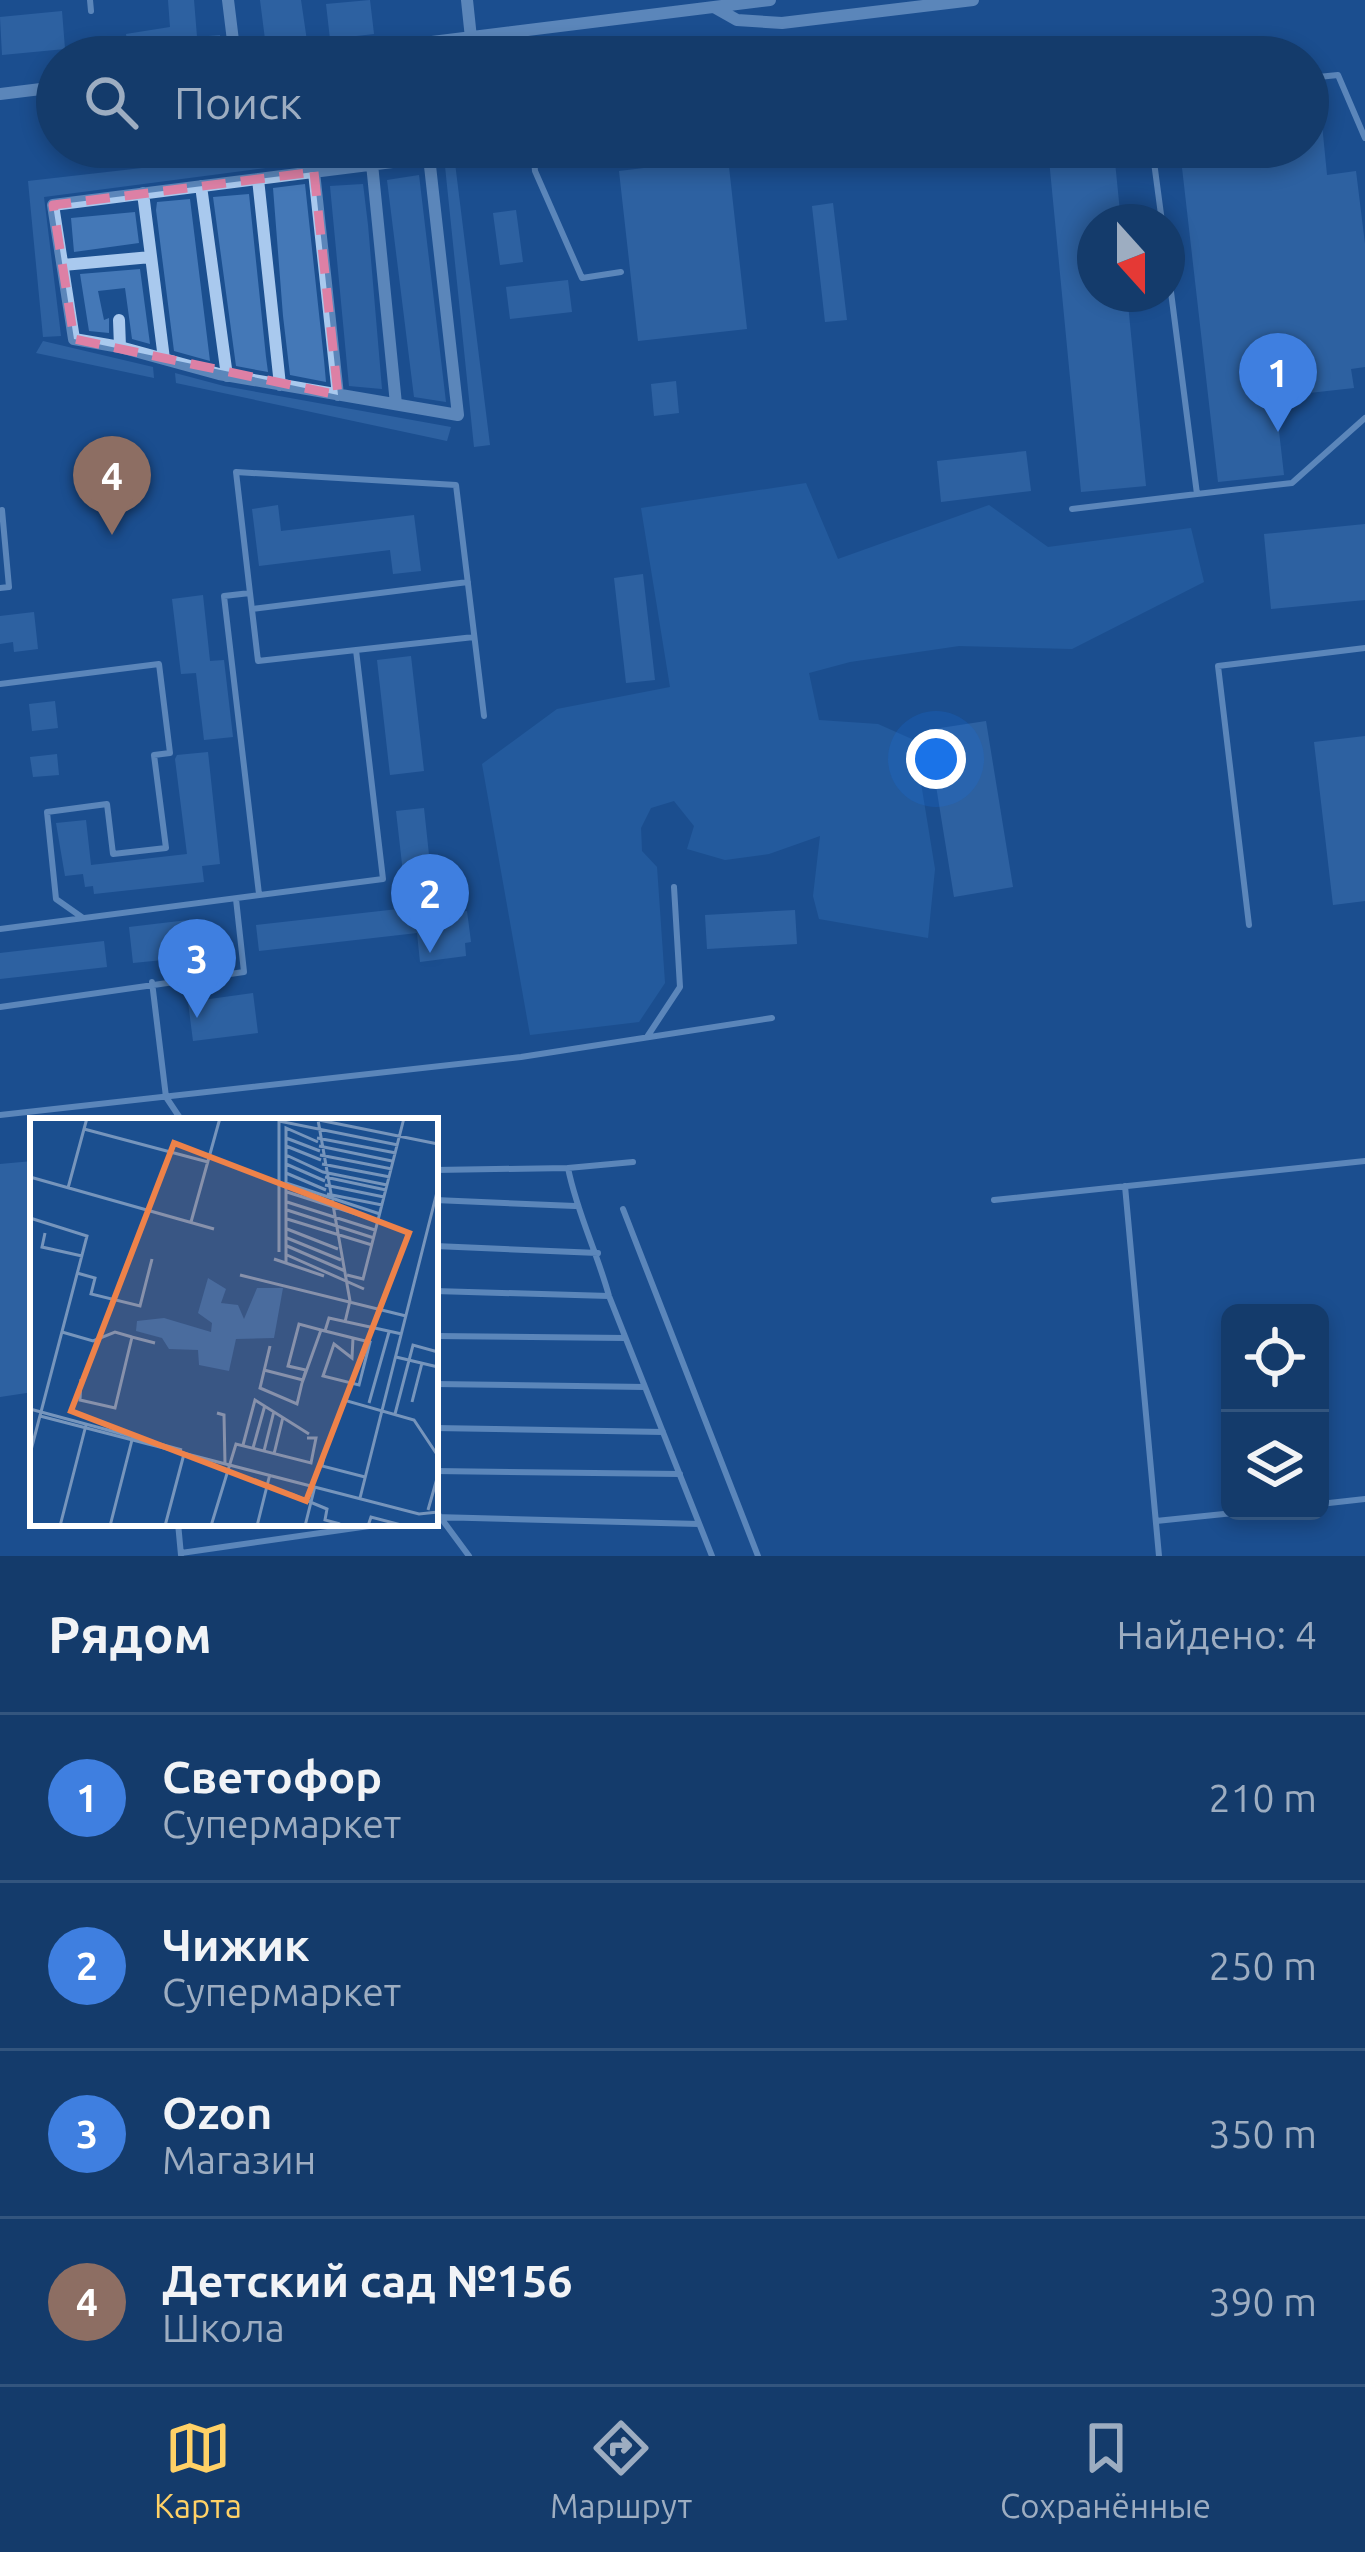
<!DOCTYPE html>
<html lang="ru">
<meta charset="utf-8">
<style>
body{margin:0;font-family:Ubuntu,sans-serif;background:#1d4271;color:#f1f3f6}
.controls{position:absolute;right:36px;bottom:36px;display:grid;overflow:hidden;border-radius:18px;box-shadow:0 6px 18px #0003}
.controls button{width:108px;height:108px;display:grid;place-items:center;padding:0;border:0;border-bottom:3px solid #33557e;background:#143b6b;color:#f1f3f6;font:60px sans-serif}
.compass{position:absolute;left:1077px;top:204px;width:108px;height:108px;border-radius:50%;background:#143b6b;box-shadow:0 6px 18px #0003;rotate:159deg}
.you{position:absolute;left:936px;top:759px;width:42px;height:42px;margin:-30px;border:9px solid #fff;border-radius:50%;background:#1a73e8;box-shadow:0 0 0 18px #1a73e833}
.badge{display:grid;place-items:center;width:78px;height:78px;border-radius:50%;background:#ffd166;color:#fff;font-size:39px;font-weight:700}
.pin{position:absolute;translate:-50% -99px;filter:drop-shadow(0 3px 6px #0008)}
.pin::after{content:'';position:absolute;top:63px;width:42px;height:36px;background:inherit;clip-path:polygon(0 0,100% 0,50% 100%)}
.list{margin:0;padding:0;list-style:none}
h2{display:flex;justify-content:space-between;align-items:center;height:156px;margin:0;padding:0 48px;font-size:51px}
h2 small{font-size:39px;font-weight:400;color:#9dadc1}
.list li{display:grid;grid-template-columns:78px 1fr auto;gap:36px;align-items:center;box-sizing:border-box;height:168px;padding:0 48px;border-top:3px solid #33557e}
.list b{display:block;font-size:45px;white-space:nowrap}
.list p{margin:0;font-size:39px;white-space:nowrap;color:#9dadc1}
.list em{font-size:39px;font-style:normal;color:#9dadc1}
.icon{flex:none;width:66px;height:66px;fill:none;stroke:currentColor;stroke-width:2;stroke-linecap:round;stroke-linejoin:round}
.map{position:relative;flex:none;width:1365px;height:1556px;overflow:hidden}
.search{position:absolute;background:#143b6b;box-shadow:0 6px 18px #0003;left:36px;right:36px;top:36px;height:132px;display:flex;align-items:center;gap:30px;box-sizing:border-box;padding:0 42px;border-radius:66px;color:#9dadc1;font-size:45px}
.sheet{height:828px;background:#143b6b}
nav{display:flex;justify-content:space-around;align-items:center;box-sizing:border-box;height:168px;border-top:3px solid #33557e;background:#143b6b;font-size:33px;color:#9dadc1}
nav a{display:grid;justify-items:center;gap:6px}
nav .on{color:#ffd166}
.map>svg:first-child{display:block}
.green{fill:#2e69ad}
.building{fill:#4478b7}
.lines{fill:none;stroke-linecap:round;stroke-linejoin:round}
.service{stroke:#a9c9ee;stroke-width:6}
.minor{stroke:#a9c9ee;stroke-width:12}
.marked{fill:none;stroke:#dd80a5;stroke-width:9;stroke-dasharray:24 15;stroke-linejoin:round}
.inset-road{fill:none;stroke:#7695bc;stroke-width:3}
.view{fill:#ee8249;fill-opacity:0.15;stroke:#ee8249;stroke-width:6}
.inset-edge{fill:none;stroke:#fff;stroke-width:6}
</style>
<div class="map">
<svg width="1365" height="1556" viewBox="0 0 1365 1556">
<rect width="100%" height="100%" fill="#1b4f8f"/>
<path class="green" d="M806,483L838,559L989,505L1048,547L1191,528L1204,582L1072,649L959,646L850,662L809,673L819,720L878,724L914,740L935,869L928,938L819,919L813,896L820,836L769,854L725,860L687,849L694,826L674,801L651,808L641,828L642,851L657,867L665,983L639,1022L530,1035L482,764L557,709L670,687L641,508Z"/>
<path class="building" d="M168,0H194L197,37L220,35L222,57H173L172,54L130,57L126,34L170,27Z
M260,0H301L307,41L266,47Z
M370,0L374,34L330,39L326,4Z
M62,11L65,49L2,55L0,17Z
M1321,114L1327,175L1356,171L1365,244V367L1351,369L1354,388L1300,394L1301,402L1276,405L1284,475L1218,482L1180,150L1308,147V115Z
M325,147H388V152L44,197L61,336L43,337L28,181Z
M1114,152L1121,222H1095V294H1127L1146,486L1081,492L1049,159Z
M728,158L747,329L638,341L619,171Z
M455,163L490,445L474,447L445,166Z
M419,175L446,402L414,397L387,180Z
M305,184L324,360L326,382L290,375L283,316L273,188Z
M363,184L368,225L382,389L349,386L330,186Z
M249,194L266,357L268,372L236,366L213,197Z
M190,199L210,361L174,351L156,210L157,202Z
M833,203L847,320L825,322L812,206Z
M516,210L523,262L500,265L493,213Z
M135,212L139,243L74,252L71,218Z
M140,269L150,344L132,339L125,288L98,291L104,320L109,318V333L89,331L80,274Z
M568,280L572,312L510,319L506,287Z
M43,341L153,367L154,378L36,353Z
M175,373L224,386L451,427L447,441L176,383Z
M676,381L679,413L654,416L651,384Z
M1026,451L1031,491L941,502L937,461Z
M278,505L281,531L414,515L421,571L393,574L390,550L259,566L252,509Z
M1365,524V600L1271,609L1264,534Z
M643,574L655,680L626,683L614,578Z
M203,595L210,661L224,660L233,737L204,740L196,673L181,674L172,599Z
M34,612L38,649L14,652L13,642L0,644V616Z
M411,656L424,771L390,775L377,660Z
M55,701L58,728L32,731L29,704Z
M986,721L1013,887L954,897L927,730Z
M1365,736V901L1333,905L1314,742Z
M208,752L220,864L202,866L204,882L94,894L93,886L85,887L83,874L65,876L56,823L86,820L91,865L187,854L175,759L177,755Z
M57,754L59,775L33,777L30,757Z
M424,808L434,902L459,900L460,912L467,911L471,942L465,943L466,956L420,962L417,933L259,951L256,925L407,908L396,811Z
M795,910L797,944L707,949L705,915Z
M188,920L193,957L133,963L129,927Z
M104,941L107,967L0,979V953Z
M253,993L258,1033L193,1041L188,1002Z
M33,1161V1392L0,1397V1164Z"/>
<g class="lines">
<path class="service" d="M90,0L91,11
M485,36L502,57
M471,38L473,57
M1308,78L1338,75L1365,138
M533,147L535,171L582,278L621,272
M1152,147L1162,222
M451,154L465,152L466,147
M1197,494L1292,483L1365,418
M1072,509L1197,494L1167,261
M0,588L9,587L2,510
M250,593L236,472L456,485L484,716
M252,609L468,582
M356,650L474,637
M0,684L159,664L170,753L154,755L166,848L113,854L107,804L47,812L56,899L83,918
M1249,925L1218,666L1365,648
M0,929L383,879L356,650L258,661L250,593L224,596L259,894
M152,982L166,1097L182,1121
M0,1007L244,972L236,899
M647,1037L680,987L674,887
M0,1115L521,1057L772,1018
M568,1168C577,1213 597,1252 609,1296L712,1556
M435,1170L568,1168L633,1162
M1125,1186L1159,1556
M435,1200L575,1206
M994,1200L1365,1161
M623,1209L758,1556
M435,1246L598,1253
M435,1291L609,1296
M435,1336L625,1338
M435,1384L645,1387
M435,1428L663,1432
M435,1471L680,1474
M1320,1504L1365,1499
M435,1510L469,1556
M435,1517L699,1524
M1156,1521L1253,1511
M178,1523L181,1555
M181,1553L390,1523"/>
<path class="minor" d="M228,0L235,57
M467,0L471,38
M714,7L737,20L782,23L973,0
M311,57L770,0
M0,94L57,87
M372,164L396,404
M314,172L338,395
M258,179L280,385
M201,186L227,376
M143,193L164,359
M63,265L151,257
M119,320L120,347L74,339L53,205L448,155
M120,347L219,374L458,415L429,157"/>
</g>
<path d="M0 0H1365V1556H0ZM314,172L338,395L74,339L53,205Z" fill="#1b4f8f" fill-opacity=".55" fill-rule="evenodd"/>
<path class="marked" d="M314,172L338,395L74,339L53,205Z"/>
<g transform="translate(30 1118)">
<rect width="408" height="408" fill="#1b4f8f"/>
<path d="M178,160L196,171L191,185L208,187L214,201L227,170H253L244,220L206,221L199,253L169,247L168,232L139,231L132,220L106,213L107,203L134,200L181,214L182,205L168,195Z" fill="#2e69ad"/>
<path class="inset-road" d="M279,0L408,26M288,2L320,183L315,204M54,11L178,44M256,20L290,33M287,20L366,35M256,28L291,42M289,28L362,43M256,37L293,54L357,67M290,37L362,51M256,46L295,63M292,46L360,59M256,55L296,72M0,59L184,111M295,59L356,72M256,65L350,96M295,67L354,79M38,70L57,0M257,74L348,103M297,76L352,87M257,84L345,112M257,92L344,120M0,100L57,118L0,336M257,101L342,127M161,104L190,0M257,111L308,131M15,115L12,129L52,138M257,120L311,142M257,128L315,153M249,134V3L368,27M257,137L334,171M244,141L294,158M256,144V10L288,24M47,155L65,160L61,176L110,188L122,141M210,157L376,198M317,157L333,161L374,0M291,212L272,265L276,252L258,248L269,206L291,212L323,220L340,224L329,267L293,258L304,226L322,240L323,220M295,213L299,200L372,216M32,214L63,223L85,214L102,219M240,228L230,270L267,286L272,265M366,239L408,249M234,252L273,262M51,261L50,282L85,290L102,219L125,225M382,284L392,245M339,285L359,214M0,291L152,332M187,295L194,297L195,346M310,295L314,282L384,302L408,338M365,296L383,227L408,234M10,298L389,396L408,394M213,327L225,282L279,316M223,330L235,287M234,333L244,293M244,336L253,299M294,338L292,348L335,359M261,376L297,391L295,402L310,406M330,380L408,70M398,392L408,357M30,408L56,307M80,408L103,318M135,408L154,336M181,408L206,326L281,345L286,320H277M227,408L240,356M275,408L285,368M338,408L341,399L375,408"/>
<path class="view" d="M144,25L379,115L276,383L41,293Z"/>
<rect width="408" height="408" class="inset-edge"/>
</g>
</svg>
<div class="controls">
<button><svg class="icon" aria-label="locate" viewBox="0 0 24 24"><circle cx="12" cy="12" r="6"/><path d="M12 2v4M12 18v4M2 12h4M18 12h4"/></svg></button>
<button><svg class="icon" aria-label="layers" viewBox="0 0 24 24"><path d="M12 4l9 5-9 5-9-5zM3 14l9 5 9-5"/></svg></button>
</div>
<svg class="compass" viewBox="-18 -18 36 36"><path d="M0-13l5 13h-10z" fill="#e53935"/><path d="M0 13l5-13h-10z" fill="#9dadc1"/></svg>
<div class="you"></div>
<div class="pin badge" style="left:1278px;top:432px;background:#3f7fe0">1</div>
<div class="pin badge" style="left:430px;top:953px;background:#3f7fe0">2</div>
<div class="pin badge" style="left:197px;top:1018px;background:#3f7fe0">3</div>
<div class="pin badge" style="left:112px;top:535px;background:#8d6e63">4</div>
<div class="search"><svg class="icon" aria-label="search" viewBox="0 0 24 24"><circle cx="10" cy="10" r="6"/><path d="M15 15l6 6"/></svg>Поиск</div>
</div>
<section class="sheet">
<h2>Рядом<small>Найдено: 4</small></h2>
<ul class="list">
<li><span class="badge" style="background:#3f7fe0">1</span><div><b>Светофор</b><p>Супермаркет</p></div><em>210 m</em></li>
<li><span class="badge" style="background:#3f7fe0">2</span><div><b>Чижик</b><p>Супермаркет</p></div><em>250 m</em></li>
<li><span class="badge" style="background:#3f7fe0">3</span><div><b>Ozon</b><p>Магазин</p></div><em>350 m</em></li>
<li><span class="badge" style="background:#8d6e63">4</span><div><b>Детский сад №156</b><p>Школа</p></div><em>390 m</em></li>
</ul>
</section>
<nav>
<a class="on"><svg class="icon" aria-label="map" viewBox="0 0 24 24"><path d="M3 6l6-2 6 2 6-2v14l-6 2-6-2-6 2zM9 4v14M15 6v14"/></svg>Карта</a>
<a><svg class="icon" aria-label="directions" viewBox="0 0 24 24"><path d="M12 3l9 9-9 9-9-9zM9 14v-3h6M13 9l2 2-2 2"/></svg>Маршрут</a>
<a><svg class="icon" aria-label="saved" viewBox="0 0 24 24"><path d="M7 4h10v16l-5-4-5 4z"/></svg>Сохранённые</a>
</nav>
